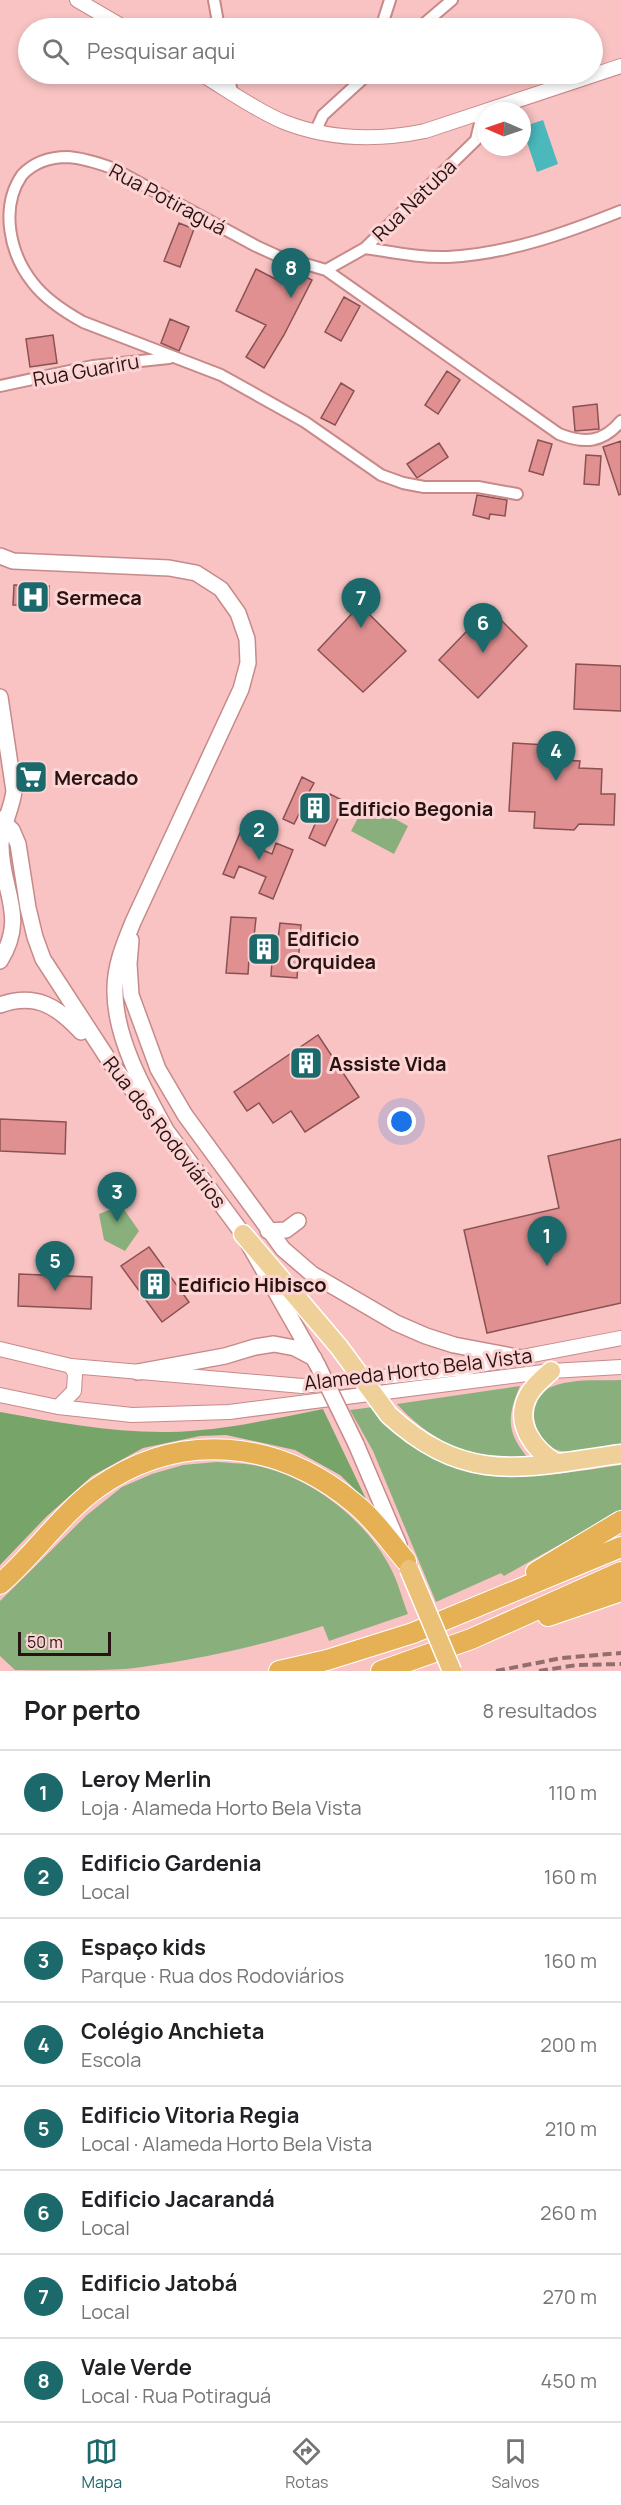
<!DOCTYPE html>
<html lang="pt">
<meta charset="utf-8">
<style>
body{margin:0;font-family:Manrope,sans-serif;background:#f2f2f2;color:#202124}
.compass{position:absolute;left:477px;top:102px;width:54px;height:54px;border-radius:50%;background:#fff;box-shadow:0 3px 9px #0003;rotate:272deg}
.scale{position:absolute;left:18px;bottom:15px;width:93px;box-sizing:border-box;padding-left:6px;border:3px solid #291212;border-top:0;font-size:16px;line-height:21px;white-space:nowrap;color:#291212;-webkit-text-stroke:4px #fdd4d4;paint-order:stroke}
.you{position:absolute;left:402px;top:1122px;width:21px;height:21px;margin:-15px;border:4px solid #fff;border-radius:50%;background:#1a73e8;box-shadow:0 0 0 9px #1a73e833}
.badge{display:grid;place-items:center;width:39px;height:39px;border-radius:50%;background:#1c696c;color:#fff;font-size:20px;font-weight:700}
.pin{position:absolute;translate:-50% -50px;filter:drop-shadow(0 2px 3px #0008)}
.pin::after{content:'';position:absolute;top:32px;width:21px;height:18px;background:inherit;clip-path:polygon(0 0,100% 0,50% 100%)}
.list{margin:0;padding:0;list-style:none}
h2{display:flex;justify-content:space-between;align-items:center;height:78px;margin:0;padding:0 24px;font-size:26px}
h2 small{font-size:20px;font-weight:400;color:#757577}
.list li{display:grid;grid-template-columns:39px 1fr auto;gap:18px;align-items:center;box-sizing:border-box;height:84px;padding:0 24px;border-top:2px solid #e0e0e0}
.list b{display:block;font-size:22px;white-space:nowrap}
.list p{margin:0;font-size:20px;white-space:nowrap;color:#757577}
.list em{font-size:20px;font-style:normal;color:#757577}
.icon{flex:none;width:33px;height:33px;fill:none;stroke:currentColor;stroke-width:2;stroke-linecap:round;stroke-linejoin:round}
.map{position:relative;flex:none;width:621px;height:1671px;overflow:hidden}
.search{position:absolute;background:#fff;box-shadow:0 3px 9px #0003;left:18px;right:18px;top:18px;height:66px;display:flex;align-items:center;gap:15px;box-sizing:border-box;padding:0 21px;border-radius:33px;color:#757577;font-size:22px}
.sheet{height:750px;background:#fff}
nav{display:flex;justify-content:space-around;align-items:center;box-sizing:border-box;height:84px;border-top:2px solid #e0e0e0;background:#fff;font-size:16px;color:#757577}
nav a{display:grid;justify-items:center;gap:3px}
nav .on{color:#1c696c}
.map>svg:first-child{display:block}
.green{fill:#89b07c}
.forest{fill:#77a569}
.water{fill:#4bb8bc}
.building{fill:#e09091;stroke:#8a5152;stroke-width:1.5}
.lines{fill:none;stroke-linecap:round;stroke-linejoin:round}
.minor-casing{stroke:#c88989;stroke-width:14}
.tertiary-casing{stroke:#c88989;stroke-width:16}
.secondary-casing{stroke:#c88989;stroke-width:18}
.primary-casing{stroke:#fff;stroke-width:21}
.motorway-casing{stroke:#fff;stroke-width:22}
.minor{stroke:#fff;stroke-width:10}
.tertiary{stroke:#fff;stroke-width:14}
.secondary{stroke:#fff;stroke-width:15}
.primary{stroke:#f0d099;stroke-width:18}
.motorway{stroke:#e6b055;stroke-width:20}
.rail{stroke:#946d6d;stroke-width:4;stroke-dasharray:9 4.5;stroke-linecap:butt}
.secondary-bridge-casing{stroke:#c88989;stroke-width:18;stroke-linecap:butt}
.primary-bridge-casing{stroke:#fff;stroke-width:21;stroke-linecap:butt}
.trunk-bridge-casing{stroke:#fff;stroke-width:21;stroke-linecap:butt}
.secondary-bridge{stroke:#fff;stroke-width:15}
.primary-bridge{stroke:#f0d099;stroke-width:18}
.trunk-bridge{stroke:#ebc077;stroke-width:18}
.labels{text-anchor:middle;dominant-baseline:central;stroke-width:6;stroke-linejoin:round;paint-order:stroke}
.street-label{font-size:20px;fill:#291212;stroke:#fdd4d4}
.poi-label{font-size:20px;font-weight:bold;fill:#291212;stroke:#fdd4d4;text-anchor:start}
</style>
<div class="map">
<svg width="621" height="1671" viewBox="0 0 621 1671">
<rect width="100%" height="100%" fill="#f9c3c3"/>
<path class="green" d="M366,803L408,826L394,854L351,831Z
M121,1205L139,1231L125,1251L104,1240L99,1214Z
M621,1380V1446C602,1448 579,1455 561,1451C533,1445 522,1399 551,1387C573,1378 599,1381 621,1380Z
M520,1386C507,1417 506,1432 528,1458C477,1466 430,1441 397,1404Z
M373,1407C448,1494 518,1480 621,1465V1510L504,1576L501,1573L436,1602L373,1451L350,1410Z
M216,1462C228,1463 241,1463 253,1465C308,1475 364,1517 390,1567C398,1581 402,1599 408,1614L329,1641L323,1626C260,1646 192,1661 126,1669C90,1671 52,1670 15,1670L0,1656V1601L87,1515L122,1487L152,1474L183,1465Z"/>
<path class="forest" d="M323,1409L367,1501L340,1475L295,1450L226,1435L200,1436L143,1448L92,1476L46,1517L0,1565V1412C55,1422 113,1433 169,1432C220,1431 273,1419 323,1409Z"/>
<path class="water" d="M543,120L558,164L537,172L522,127Z"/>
<path class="building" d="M179,223L194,229L180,267L164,261Z
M256,269L285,284L292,270L312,280L284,335L264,368L246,357L266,325L236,311Z
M344,297L360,306L341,341L325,332Z
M170,319L189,327L179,351L161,343Z
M53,335L57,363L30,367L26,339Z
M447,371L460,380L438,414L425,405Z
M341,383L354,391L335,425L321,418Z
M597,404L599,429L575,431L573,407Z
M538,440L552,444L543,475L529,471Z
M621,441V494L619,495L603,447Z
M439,443L448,457L417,478L407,464Z
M586,455L601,456L599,485L584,484Z
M477,495L507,500L505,516L490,514L489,519L473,515Z
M14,585L49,586V606L13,605Z
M360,605L406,651L363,692L318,650Z
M489,608L527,646L478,698L439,660Z
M576,664L621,666V711L574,709Z
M513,743L563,746L562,760L580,761L579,768L602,769L601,794H615L614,825L579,824L574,830L534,828L535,812L509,811Z
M302,777L314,783L308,794L326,803L330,794L346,802L325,846L309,838L316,822L299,814L294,824L283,819Z
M242,828L255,834L250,845L272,854L276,843L293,850L273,899L259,893L266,877L239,866L234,878L223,874Z
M231,917L256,918L254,937L278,939L280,923L301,925L297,978L271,976L272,961L249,959L248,974L226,973Z
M318,1035L359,1097L305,1132L291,1111L273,1123L259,1103L247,1111L234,1092Z
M0,1119L66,1122L65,1154L0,1151Z
M621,1139V1303L487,1333L464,1230L559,1208L548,1156Z
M149,1247L189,1302L162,1322L121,1266Z
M19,1274L92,1277L91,1309L18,1306Z"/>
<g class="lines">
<defs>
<path id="minor" d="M214,0L219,28
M381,28L390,0
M419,28L452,0
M228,74L232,92
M315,132L323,115L368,74
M365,248C392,252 420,258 448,257C508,254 566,233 621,211
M326,270L365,248L476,140L480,123L479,113
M0,386L93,366L169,358
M517,494L478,487H424L403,483L381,475L305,422L221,375L83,322C65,312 46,300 33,283C9,253 0,207 22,175C34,162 51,157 68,157C83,158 98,163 112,168L256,246L278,256L326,270L559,434C584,444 603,443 621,421"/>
<path id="tertiary" d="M77,0L125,28
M201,74C228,90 255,110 284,122C330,140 377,141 425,131L621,66
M0,1349L71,1366L302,1386L464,1368L621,1338
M0,1395L58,1407L132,1415L229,1412L551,1371L621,1367
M58,1407L74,1391L75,1374L71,1366"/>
<path id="secondary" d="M0,556L13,561L169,568L196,573L221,589L238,613L247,639L248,663L241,689L133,922C124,944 115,965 115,989C114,1036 143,1088 165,1128
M0,697L14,791C12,809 1,827 1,845C1,891 28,916 0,961
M0,819L12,830L18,844L28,908L35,937L43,959L112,1065L144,1104
M131,940L129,964L131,995L158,1069L185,1115L283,1249L312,1274L396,1323L426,1336L454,1345L522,1358
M0,1005C36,992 58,1007 81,1032
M160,1122L243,1234L318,1366
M268,1231L286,1230L298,1221
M138,1372L225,1356L255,1347L274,1344L295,1348L314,1358
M356,1444L399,1545"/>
<path id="primary" d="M243,1234L339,1347
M551,1371C543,1378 533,1386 528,1396C514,1423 533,1449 556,1463
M389,1415C467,1487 526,1467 621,1454"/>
<path id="motorway" d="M536,1572L621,1521
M0,1584C34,1555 62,1513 97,1488C180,1429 278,1440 354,1503C374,1519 390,1542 406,1561
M548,1616L621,1591
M279,1671L327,1660L413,1633L621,1547
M381,1671L471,1639L621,1572"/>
</defs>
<use href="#minor" class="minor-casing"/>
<use href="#tertiary" class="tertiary-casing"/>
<use href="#secondary" class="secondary-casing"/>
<use href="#primary" class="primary-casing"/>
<use href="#motorway" class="motorway-casing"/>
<use href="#minor" class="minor"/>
<use href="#tertiary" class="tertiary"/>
<use href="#secondary" class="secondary"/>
<use href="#primary" class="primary"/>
<use href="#motorway" class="motorway"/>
<path class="rail" d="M496,1671L562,1658L621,1653
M539,1671L577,1665L621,1664"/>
<defs>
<path id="secondary-bridge" d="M318,1366L356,1444"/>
<path id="primary-bridge" d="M339,1347L389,1415"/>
<path id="trunk-bridge" d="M409,1569L452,1671"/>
</defs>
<use href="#secondary-bridge" class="secondary-bridge-casing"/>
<use href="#primary-bridge" class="primary-bridge-casing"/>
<use href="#trunk-bridge" class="trunk-bridge-casing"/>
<use href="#secondary-bridge" class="secondary-bridge"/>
<use href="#primary-bridge" class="primary-bridge"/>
<use href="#trunk-bridge" class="trunk-bridge"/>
</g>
<defs>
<symbol id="hospital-square" viewBox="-11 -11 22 22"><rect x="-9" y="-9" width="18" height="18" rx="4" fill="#1c696c" stroke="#fdd4d4"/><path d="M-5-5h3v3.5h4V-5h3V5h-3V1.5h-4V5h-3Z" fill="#fff"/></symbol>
<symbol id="supermarket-square" viewBox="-11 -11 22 22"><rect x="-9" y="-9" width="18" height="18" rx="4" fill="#1c696c" stroke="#fdd4d4"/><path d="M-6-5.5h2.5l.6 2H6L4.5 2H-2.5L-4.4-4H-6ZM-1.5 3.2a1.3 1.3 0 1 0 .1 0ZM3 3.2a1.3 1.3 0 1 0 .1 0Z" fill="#fff"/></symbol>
<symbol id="building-square" viewBox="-11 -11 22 22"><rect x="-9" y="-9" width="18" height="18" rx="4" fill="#1c696c" stroke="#fdd4d4"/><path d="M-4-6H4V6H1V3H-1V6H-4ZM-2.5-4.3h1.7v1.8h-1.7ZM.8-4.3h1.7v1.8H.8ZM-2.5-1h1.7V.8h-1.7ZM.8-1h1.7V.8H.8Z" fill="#fff"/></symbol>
</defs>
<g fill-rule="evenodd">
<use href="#hospital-square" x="14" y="578" width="38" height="38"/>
<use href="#supermarket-square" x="12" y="758" width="38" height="38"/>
<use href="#building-square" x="296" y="789" width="38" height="38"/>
<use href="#building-square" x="245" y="930" width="38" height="38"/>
<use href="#building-square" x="287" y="1044" width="38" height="38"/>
<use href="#building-square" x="136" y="1265" width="38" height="38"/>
</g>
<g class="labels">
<g class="street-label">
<text transform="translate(168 199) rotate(28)">Rua Potiraguá</text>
<text transform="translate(414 200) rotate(-44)">Rua Natuba</text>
<text transform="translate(86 370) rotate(-10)">Rua Guariru</text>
<text transform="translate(165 1132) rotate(52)">Rua dos Rodoviários</text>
<text transform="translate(418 1369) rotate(-7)">Alameda Horto Bela Vista</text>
</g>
<g class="poi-label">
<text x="56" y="597">Sermeca</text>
<text x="54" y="777">Mercado</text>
<text x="338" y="808">Edificio Begonia</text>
<text x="287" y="938">Edificio<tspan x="287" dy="23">Orquidea</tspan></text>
<text x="329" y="1063">Assiste Vida</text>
<text x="178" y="1284">Edificio Hibisco</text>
</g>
</g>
</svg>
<svg class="compass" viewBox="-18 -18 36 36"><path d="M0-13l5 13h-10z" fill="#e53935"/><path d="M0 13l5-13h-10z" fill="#757577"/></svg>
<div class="scale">50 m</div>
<div class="you"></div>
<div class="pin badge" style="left:547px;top:1266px">1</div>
<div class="pin badge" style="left:259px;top:860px">2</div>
<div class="pin badge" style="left:117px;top:1222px">3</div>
<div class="pin badge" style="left:556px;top:781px">4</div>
<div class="pin badge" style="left:55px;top:1291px">5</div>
<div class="pin badge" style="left:483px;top:653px">6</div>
<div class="pin badge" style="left:361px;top:628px">7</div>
<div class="pin badge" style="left:291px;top:298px">8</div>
<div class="search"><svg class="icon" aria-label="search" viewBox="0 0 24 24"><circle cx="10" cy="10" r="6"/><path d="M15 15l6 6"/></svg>Pesquisar aqui</div>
</div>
<section class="sheet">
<h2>Por perto<small>8 resultados</small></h2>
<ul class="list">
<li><span class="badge">1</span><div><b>Leroy Merlin</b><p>Loja · Alameda Horto Bela Vista</p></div><em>110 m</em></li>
<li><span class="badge">2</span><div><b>Edificio Gardenia</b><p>Local</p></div><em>160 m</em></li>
<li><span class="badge">3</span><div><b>Espaço kids</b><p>Parque · Rua dos Rodoviários</p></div><em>160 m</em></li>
<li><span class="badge">4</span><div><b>Colégio Anchieta</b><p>Escola</p></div><em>200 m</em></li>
<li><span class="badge">5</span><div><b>Edificio Vitoria Regia</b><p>Local · Alameda Horto Bela Vista</p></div><em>210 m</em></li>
<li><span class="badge">6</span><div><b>Edificio Jacarandá</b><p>Local</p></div><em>260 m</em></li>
<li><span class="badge">7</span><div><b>Edificio Jatobá</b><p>Local</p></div><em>270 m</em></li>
<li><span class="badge">8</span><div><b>Vale Verde</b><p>Local · Rua Potiraguá</p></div><em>450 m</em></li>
</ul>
</section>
<nav>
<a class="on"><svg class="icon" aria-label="map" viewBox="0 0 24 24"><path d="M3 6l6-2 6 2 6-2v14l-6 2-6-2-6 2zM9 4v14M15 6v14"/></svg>Mapa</a>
<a><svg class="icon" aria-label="directions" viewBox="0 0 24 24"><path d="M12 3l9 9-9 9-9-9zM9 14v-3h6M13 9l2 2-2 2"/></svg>Rotas</a>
<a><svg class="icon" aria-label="saved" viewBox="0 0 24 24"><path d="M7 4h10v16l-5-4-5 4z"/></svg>Salvos</a>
</nav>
